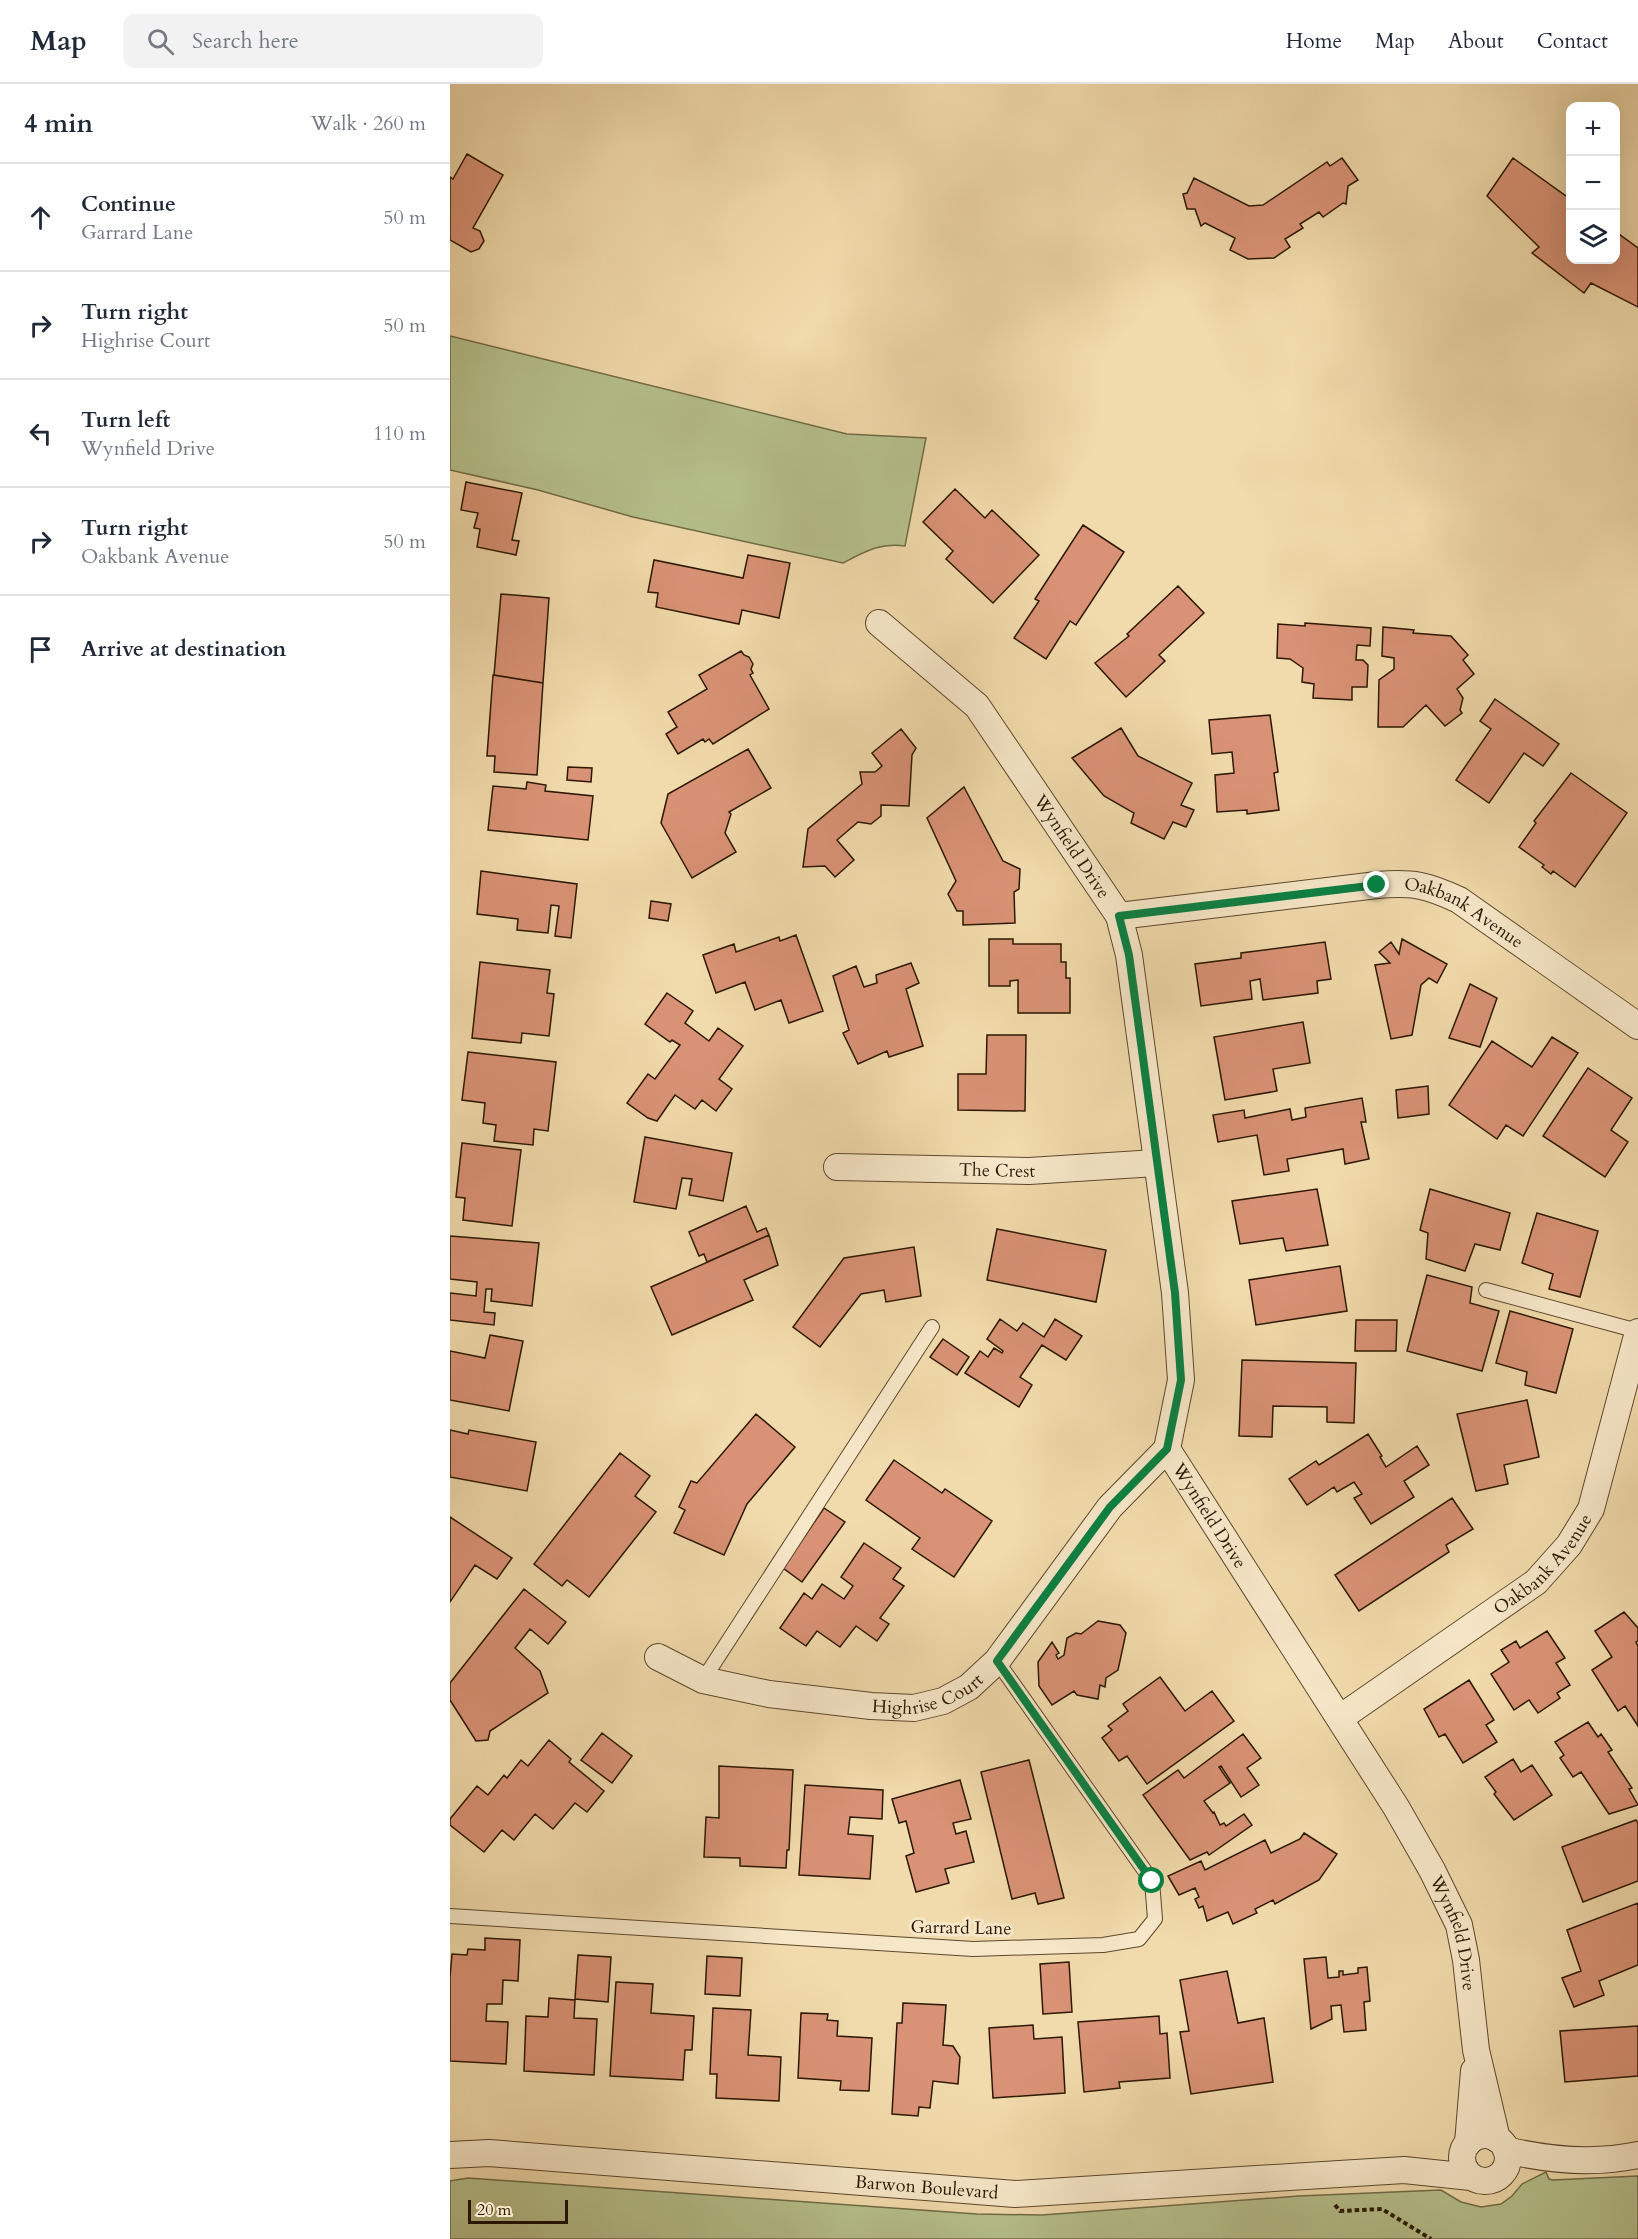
<!DOCTYPE html>
<meta charset="utf-8">
<style>
body{margin:0;font-family:Cardo,serif;background:#f2f2f3;color:#1f2937}
.controls{position:absolute;right:18px;top:18px;display:grid;overflow:hidden;border-radius:12px;box-shadow:0 6px 24px #0002}
.controls button{width:54px;height:54px;display:grid;place-items:center;padding:0;border:0;border-bottom:2px solid #e0e1e3;background:#fff;color:#1f2937;font:30px sans-serif}
.scale{position:absolute;left:18px;bottom:15px;width:100px;box-sizing:border-box;padding-left:6px;border:3px solid #2c1802;border-top:0;font-size:16px;line-height:21px;white-space:nowrap;color:#2c1802;-webkit-text-stroke:4px #f6e7c8;paint-order:stroke}
.stop{position:absolute;width:18px;height:18px;margin:-14px;border:4px solid #0b8043;border-radius:50%;background:#fff}
.stop.end{background:#0b8043;border-color:#fff;box-shadow:0 2px 6px #0008}
.list{margin:0;padding:0;list-style:none}
h2{display:flex;justify-content:space-between;align-items:center;height:78px;margin:0;padding:0 24px;font-size:26px}
h2 small{font-size:20px;font-weight:400;color:#747a83}
.list li{display:grid;grid-template-columns:39px 1fr auto;gap:18px;align-items:center;box-sizing:border-box;height:108px;padding:0 24px;border-top:2px solid #e0e1e3}
.list b{display:block;font-size:22px;white-space:nowrap}
.list p{margin:0;font-size:20px;white-space:nowrap;color:#747a83}
.list em{font-size:20px;font-style:normal;color:#747a83}
.icon{flex:none;width:33px;height:33px;fill:none;stroke:currentColor;stroke-width:2;stroke-linecap:round;stroke-linejoin:round}
.map{position:relative;flex:none;width:1188px;height:2155px;overflow:hidden}
header{display:flex;align-items:center;gap:36px;box-sizing:border-box;height:84px;padding:0 30px;background:#fff;border-bottom:2px solid #e0e1e3}
header strong{font-size:28px}
nav{display:flex;gap:33px;margin-inline-start:auto;font-size:21px}
.search{width:420px;height:54px;background:#f2f2f3;display:flex;align-items:center;gap:15px;box-sizing:border-box;padding:0 21px;border-radius:12px;color:#747a83;font-size:22px}
main{display:flex}
aside{flex:1;background:#fff}
.map>svg:first-child{display:block}
.green{fill:#b6c18c;stroke:#716c47;stroke-width:1.5}
.building{fill:#d99275;stroke:#2c1802;stroke-width:1.5}
.lines{fill:none;stroke-linecap:round;stroke-linejoin:round}
.lane-casing{stroke:#5d482c;stroke-width:16}
.street-casing{stroke:#5d482c;stroke-width:28}
.path{stroke:#2c1802;stroke-width:4;stroke-dasharray:4.5 3;stroke-linecap:butt}
.lane{stroke:#f6e7c8;stroke-width:14}
.street{stroke:#f6e7c8;stroke-width:26}
.route{stroke:#0b8043;stroke-width:8}
.labels{text-anchor:middle;dominant-baseline:central;stroke-width:6;stroke-linejoin:round;paint-order:stroke}
.street-label{font-size:18px;fill:#2c1802;stroke:#f6e7c8}
</style>
<header>
<strong>Map</strong>
<div class="search"><svg class="icon" aria-label="search" viewBox="0 0 24 24"><circle cx="10" cy="10" r="6"/><path d="M15 15l6 6"/></svg>Search here</div>
<nav><a>Home</a><a>Map</a><a>About</a><a>Contact</a></nav>
</header>
<main>
<aside>
<h2>4 min<small>Walk · 260 m</small></h2>
<ul class="list">
<li><svg class="icon" aria-label="ahead" viewBox="0 0 24 24"><path d="M12 20V5M6 11l6-6 6 6"/></svg><div><b>Continue</b><p>Garrard Lane</p></div><em>50 m</em></li>
<li><svg class="icon" aria-label="right" viewBox="0 0 24 24"><path d="M7 20v-9h11M14 6l5 5-5 5"/></svg><div><b>Turn right</b><p>Highrise Court</p></div><em>50 m</em></li>
<li><svg class="icon" aria-label="left" viewBox="0 0 24 24"><path d="M17 20v-9H6M10 6l-5 5 5 5"/></svg><div><b>Turn left</b><p>Wynfield Drive</p></div><em>110 m</em></li>
<li><svg class="icon" aria-label="right" viewBox="0 0 24 24"><path d="M7 20v-9h11M14 6l5 5-5 5"/></svg><div><b>Turn right</b><p>Oakbank Avenue</p></div><em>50 m</em></li>
<li><svg class="icon" aria-label="arrive" viewBox="0 0 24 24"><path d="M6 21V4h12l-3 4 3 4H6"/></svg><div><b>Arrive at destination</b></div></li>
</ul>
</aside>
<div class="map">
<svg width="1188" height="2155" viewBox="0 0 1188 2155">
<rect width="100%" height="100%" fill="#f1daab"/>
<filter id="stains"><feTurbulence type="fractalNoise" baseFrequency=".00333" numOctaves="4"/><feColorMatrix values="0 0 0 0 .2 0 0 0 0 .09 0 0 0 0 .02 0 0 0 .5 -.17"/></filter>
<radialGradient id="worn" r=".72"><stop offset=".6" stop-color="#630" stop-opacity="0"/><stop offset="1" stop-color="#630" stop-opacity=".3"/></radialGradient>
<path class="green" d="M0,252L397,350L476,354L455,462C431,458 414,468 393,479L183,433L88,406L0,386Z
M1096,2088L1099,2095L1103,2096L1188,2092V2155H0V2097L18,2094L527,2130L592,2131L849,2112L991,2106L1011,2118L1031,2123L1051,2120L1062,2112L1072,2100Z"/>
<path class="building" d="M17,70L53,91L23,144L30,147L34,157L29,165L21,168L0,156V93L3,95Z
M892,74L908,96L898,102L896,120L893,119L873,133L869,128L850,140L853,144L835,155L840,163L824,174L798,175L780,166L785,154L755,139L751,142L745,125H737L733,110L737,109L744,94L799,122L813,121L877,78L880,82Z
M1063,74L1120,115V176H1166V148L1188,164V223L1141,199L1134,209L1082,169L1089,163L1037,112Z
M16,398L72,409L62,456L69,457L66,471L27,463L30,445L24,444L28,429L11,426Z
M505,405L535,434L542,426L589,471L543,519L496,475L503,467L473,438Z
M633,441L674,468L626,541L620,537L596,575L564,554L589,517L585,515Z
M298,471L340,479L329,534L292,526L289,540L206,523L208,509L198,508L204,476L293,494Z
M728,502L754,529L709,571L715,577L676,613L645,579L679,552L677,550Z
M51,510L99,514L93,599L44,591Z
M855,539L921,544L920,562L907,561L906,576H913L918,581L917,603H902V616L863,614L864,600L852,598L853,584L840,575L827,574L828,540L855,542Z
M933,543L964,546L963,549L1001,552L1018,571L1013,576L1024,590L1007,605L1013,614L1010,626L1012,629L995,642L976,621L953,643H928L929,596L944,585V574L932,572Z
M291,567L294,571L299,573L303,580L301,585L303,589L300,591L319,625L263,660L259,655L255,658L253,655L228,670L216,650L227,643L218,628L257,605L249,591Z
M43,591L93,599L87,691L44,688L45,672H37Z
M1045,615L1109,660L1093,682L1074,669L1039,719L1006,696L1041,645L1030,637Z
M820,631L828,688L824,689L829,726L797,730V726L767,728L765,691L784,689L782,668L762,670L759,636Z
M671,644L688,672L742,699L731,721L744,726L736,743L723,738L714,755L681,739L684,729L654,712L622,674Z
M451,645L466,664L462,671L459,722L431,721V732L421,740L408,738L387,756L404,776L385,793L375,782L353,783L358,745L412,700L410,688H425L432,682L422,669Z
M298,665L321,704L279,728L281,730L275,749L286,768L242,794L211,739L218,710Z
M118,683L142,684L141,698L117,696Z
M1121,689L1177,729L1125,803L1103,787L1101,790L1092,783L1094,781L1069,763L1086,739L1084,737Z
M77,698L96,701L95,707L143,712L138,756L38,746L43,702L76,705Z
M514,703L553,777L570,785L569,805L564,808L565,839L513,841V827H507L498,810L506,797L477,734Z
M31,787L127,800L121,854L105,852L109,822L101,821L98,849L67,846L68,835L27,830Z
M201,817L221,820L218,837L199,834Z
M346,851L373,927L339,939L331,916L305,926L295,898L266,909L253,871L284,860L286,868L329,853L330,857Z
M539,855H563V860H611V878H616V894H620V929H568V896L560,897V902H539Z
M952,855L997,880L987,899L979,894L971,901L962,951L941,955L925,881L940,879L929,868L941,858L949,870Z
M875,858L881,895L867,897L868,909L813,916L810,895L800,897L802,915L751,922L745,880L791,874V869Z
M30,878L100,886L97,909L104,910L99,952L72,949L71,959L22,954Z
M461,879L469,899L456,905L473,962L439,973L437,967L408,980L393,949L399,946L383,892L406,882L414,903L427,899L426,891Z
M1020,900L1047,914L1030,963L999,954Z
M217,909L243,927L235,939L259,957L268,944L293,962L269,995L282,1005L266,1027L252,1016L245,1025L225,1011L207,1037L198,1034L177,1019L198,990L205,995L230,961L222,956L220,958L195,940Z
M853,938L860,979L823,985L827,1007L775,1016L764,953Z
M537,951H576L575,1027L508,1026V990H536Z
M1102,953L1128,969L1073,1052L1056,1041L1047,1055L999,1021L1042,957L1082,983Z
M18,968L106,978L98,1047L84,1045L83,1061L44,1057L46,1041L33,1039L35,1019L12,1016Z
M1138,984L1182,1014L1161,1046L1178,1058L1155,1093L1093,1052Z
M978,1002L979,1030L948,1034L946,1006Z
M912,1014L916,1038H911L919,1075L895,1080L893,1065L837,1075L839,1087L814,1091L807,1051L768,1058L763,1031L794,1026L795,1034L840,1025L842,1036L856,1033L855,1024Z
M195,1053L282,1069L273,1117L239,1111L242,1095L232,1094L226,1125L184,1118Z
M12,1059L71,1066L62,1142L13,1136L15,1114L6,1113Z
M867,1105L878,1161L836,1167L833,1154L790,1160L782,1117Z
M980,1105L1060,1129L1050,1166L1025,1160L1015,1187L976,1175L978,1149L970,1146Z
M296,1122L307,1148L316,1144L319,1151L257,1178L254,1170L249,1172L239,1148Z
M1087,1129L1148,1147L1130,1213L1099,1205L1103,1190L1072,1179Z
M547,1145L656,1166L646,1218L537,1196Z
M319,1151L328,1181L294,1196L303,1216L222,1251L201,1203Z
M0,1152L89,1159L82,1222L41,1217L42,1205H36L34,1228L45,1229L44,1241L0,1236V1209L26,1212L27,1198L0,1195Z
M464,1163L471,1212L436,1218L434,1206L411,1210L370,1263L343,1243L394,1174Z
M890,1182L897,1227L806,1241L799,1196Z
M977,1191L1022,1203L1020,1219L1049,1227L1032,1287L957,1267Z
M1060,1227L1123,1245L1106,1309L1075,1301L1077,1288L1046,1279Z
M550,1235L567,1247L573,1239L594,1253L605,1235L632,1252L616,1276L592,1261L570,1293L582,1301L569,1323L515,1289L530,1267L538,1273L544,1264L552,1269L553,1267L537,1255Z
M906,1236H947L946,1267H905Z
M40,1251L73,1257L59,1327L0,1316V1267L35,1274Z
M493,1255L519,1273L507,1291L480,1273Z
M792,1276L906,1279L904,1339L877,1338V1323L823,1322L822,1353L789,1352Z
M1077,1316L1089,1373L1054,1381L1058,1400L1026,1407L1007,1330Z
M306,1330L345,1363L297,1420L274,1471L224,1449L235,1426L229,1423L241,1397L247,1399Z
M0,1346L18,1350L19,1346L86,1358L77,1407L0,1393Z
M918,1350L932,1372L930,1373L936,1383L967,1362L979,1381L954,1397L964,1413L921,1440L904,1414L912,1410L904,1398L887,1408L884,1403L857,1421L839,1395L866,1377L869,1381Z
M170,1369L200,1392L185,1412L206,1428L139,1513L117,1496L112,1502L84,1480Z
M444,1376L492,1409L495,1405L542,1437L504,1493L462,1465L470,1454L416,1416Z
M1002,1414L1023,1445L996,1461L999,1468L909,1527L885,1491Z
M374,1424L395,1438L352,1498L333,1484Z
M0,1433L62,1474L47,1495L25,1481L0,1518Z
M414,1459L451,1484L443,1495L454,1502L430,1534L439,1540L427,1557L406,1542L390,1563L367,1547L356,1562L330,1544L354,1509L362,1515L372,1500L394,1515L403,1502L391,1493Z
M74,1505L116,1538L98,1560L80,1545L65,1564L90,1587L98,1609L40,1647L38,1656L26,1657L0,1616V1599Z
M1174,1528L1188,1544V1557L1186,1558L1188,1562V1642L1175,1622L1168,1627L1142,1586L1162,1573L1145,1547Z
M648,1537L670,1541L676,1549L668,1586L656,1594L655,1603L650,1601L648,1615L627,1611L624,1607L602,1621L589,1602L588,1578L602,1558L609,1569L606,1571L608,1575L614,1571L617,1554L626,1549L631,1550Z
M1097,1547L1115,1574L1106,1579L1120,1601L1107,1609L1110,1614L1088,1629L1079,1616L1064,1626L1041,1590L1059,1578L1051,1566L1066,1557L1070,1564Z
M710,1593L735,1627L762,1607L784,1637L697,1700L677,1672L669,1677L652,1654L662,1646L658,1642L678,1627L673,1620Z
M1019,1596L1044,1636L1036,1641L1047,1658L1013,1679L995,1650L989,1653L974,1625Z
M1138,1638L1148,1653L1151,1650L1162,1666L1158,1668L1182,1704L1179,1705L1188,1721L1159,1730L1131,1688L1123,1693L1110,1674L1114,1671L1105,1658Z
M152,1649L182,1672L162,1699L131,1676Z
M793,1650L811,1674L797,1684L809,1701L791,1713L771,1682L769,1683L780,1699L754,1717L763,1729L764,1728L770,1741L774,1739L776,1742L794,1730L802,1741L759,1771L757,1768L740,1776L693,1711L728,1686L734,1694Z
M99,1656L121,1675L119,1678L154,1707L137,1728L125,1719L103,1745L85,1730L64,1756L52,1746L34,1768L0,1741V1735L27,1702L38,1711L54,1691L57,1694L71,1676L78,1682Z
M1063,1675L1071,1688L1082,1681L1102,1711L1064,1736L1044,1710L1046,1708L1035,1693Z
M579,1676L614,1814L588,1820L585,1809L562,1815L531,1688Z
M269,1682L343,1686L339,1766H337L336,1784L290,1782V1774L254,1773L256,1733L269,1734Z
M510,1696L521,1735L503,1739L506,1750L516,1747L524,1778L495,1785L499,1799L466,1808L456,1772L464,1769L456,1737L449,1739L442,1715Z
M355,1701L433,1706L432,1735L400,1733L398,1750L423,1752L420,1795L349,1791Z
M1186,1736L1188,1739V1797L1133,1818L1112,1763Z
M854,1749L887,1770L869,1796L825,1820L823,1816L805,1825L807,1829L783,1840L778,1828L757,1837L753,1822L749,1824L745,1815L749,1813L745,1804L729,1811L718,1792L751,1777L755,1786L815,1756L821,1769L850,1755Z
M1188,1819V1881L1149,1897L1154,1911L1124,1923L1112,1894L1131,1887L1117,1846Z
M35,1854L70,1856L68,1897L53,1896L52,1920H37L36,1937L58,1938L56,1980L0,1977V1893L2,1870L17,1871L18,1865L35,1866Z
M128,1871L161,1873L158,1918L125,1915Z
M257,1872L292,1874L290,1912L255,1910Z
M876,1873L878,1894L889,1893V1887H893V1891L908,1889V1884L917,1883L920,1917L914,1918L916,1946L894,1948L891,1921L881,1922L882,1935L861,1945L854,1875Z
M619,1878L622,1928L593,1930L590,1880Z
M777,1887L788,1939L814,1934L823,1998L741,2010L730,1948L739,1947L730,1896Z
M166,1898L203,1900L201,1929L244,1932L242,1966H235L233,1996L160,1992Z
M99,1914L125,1916L124,1934L147,1935L144,1991L74,1987L76,1932L98,1933Z
M453,1919L496,1921L493,1961L503,1962L510,1973L508,2000L483,1997L480,2024L469,2023L468,2032L442,2030L447,1939H452Z
M263,1924L301,1926L298,1971L331,1973L329,2017L266,2014L267,1990H260Z
M351,1929L378,1930L377,1936L388,1937L387,1952L422,1954L419,2007L390,2006L391,1997L348,1994Z
M709,1932L710,1950L717,1949L720,1994L669,1998L670,2004L634,2008L628,1938Z
M583,1941L584,1955L612,1953L615,2009L543,2014L539,1944Z
M1188,1942V1992L1115,1998L1110,1947Z"/>
<g class="lines">
<defs>
<path id="lane" d="M1036,1206L1188,1247
M253,1596L482,1243
M0,1832L523,1865L653,1861L689,1855L705,1835L702,1797L547,1577"/>
<g id="street">
<path id="s1" d="M429,539L527,622L669,832L679,871L725,1209L731,1296L717,1365L946,1723L982,1786L1009,1841L1016,1876L1026,1966L1047,2055"/>
<path id="s2" d="M669,832L927,801C963,798 977,801 1009,816L1188,942"/>
<path id="s3" d="M387,1083L579,1087L706,1079"/>
<path id="s4" d="M208,1573L253,1596L319,1610L421,1622L464,1624L493,1617L519,1603L547,1577L660,1423L717,1365"/>
<path id="s5" d="M890,1634L1086,1498L1119,1461L1141,1425L1188,1248"/>
<circle cx="1035" cy="2074" r="23"/>
<path d="M1018,2059L1024,1987"/>
<path d="M1056,2066C1098,2076 1146,2080 1188,2071"/>
<path id="s6" d="M0,2071L39,2069L565,2110L954,2086L1021,2093"/>
</g>
</defs>
<use href="#lane" class="lane-casing"/>
<use href="#street" class="street-casing"/>
<path class="path" d="M885,2121L890,2127L932,2125L981,2155"/>
<use href="#lane" class="lane"/>
<use href="#street" class="street"/>
</g>
<g class="lines">
<path class="route" d="M702,1797L547,1577L660,1423L717,1365L731,1296L725,1209L679,871L669,832L927,801"/>
</g>
<g class="labels">
<g class="street-label">
<text stroke="none"><textPath href="#s1" startOffset="298">Wynfield Drive</textPath></text>
<text stroke="none"><textPath href="#s2" startOffset="354">Oakbank Avenue</textPath></text>
<text stroke="none"><textPath href="#s3" startOffset="160">The Crest</textPath></text>
<text stroke="none"><textPath href="#s1" startOffset="1000">Wynfield Drive</textPath></text>
<text stroke="none"><textPath href="#s5" startOffset="256">Oakbank Avenue</textPath></text>
<text stroke="none"><textPath href="#s4" startOffset="280">Highrise Court</textPath></text>
<text transform="translate(511 1844) rotate(1)">Garrard Lane</text>
<text stroke="none"><textPath href="#s1" startOffset="1486">Wynfield Drive</textPath></text>
<text stroke="none"><textPath href="#s6" startOffset="478">Barwon Boulevard</textPath></text>
</g>
</g>
<rect width="100%" height="100%" filter="url(#stains)"/>
<rect width="100%" height="100%" fill="url(#worn)"/>
</svg>
<div class="controls">
<button>+</button>
<button>−</button>
<button><svg class="icon" aria-label="layers" viewBox="0 0 24 24"><path d="M12 4l9 5-9 5-9-5zM3 14l9 5 9-5"/></svg></button>
</div>
<div class="scale">20 m</div>
<div class="stop" style="left:702px;top:1797px"></div>
<div class="stop end" style="left:927px;top:801px"></div>
</div>
</main>
